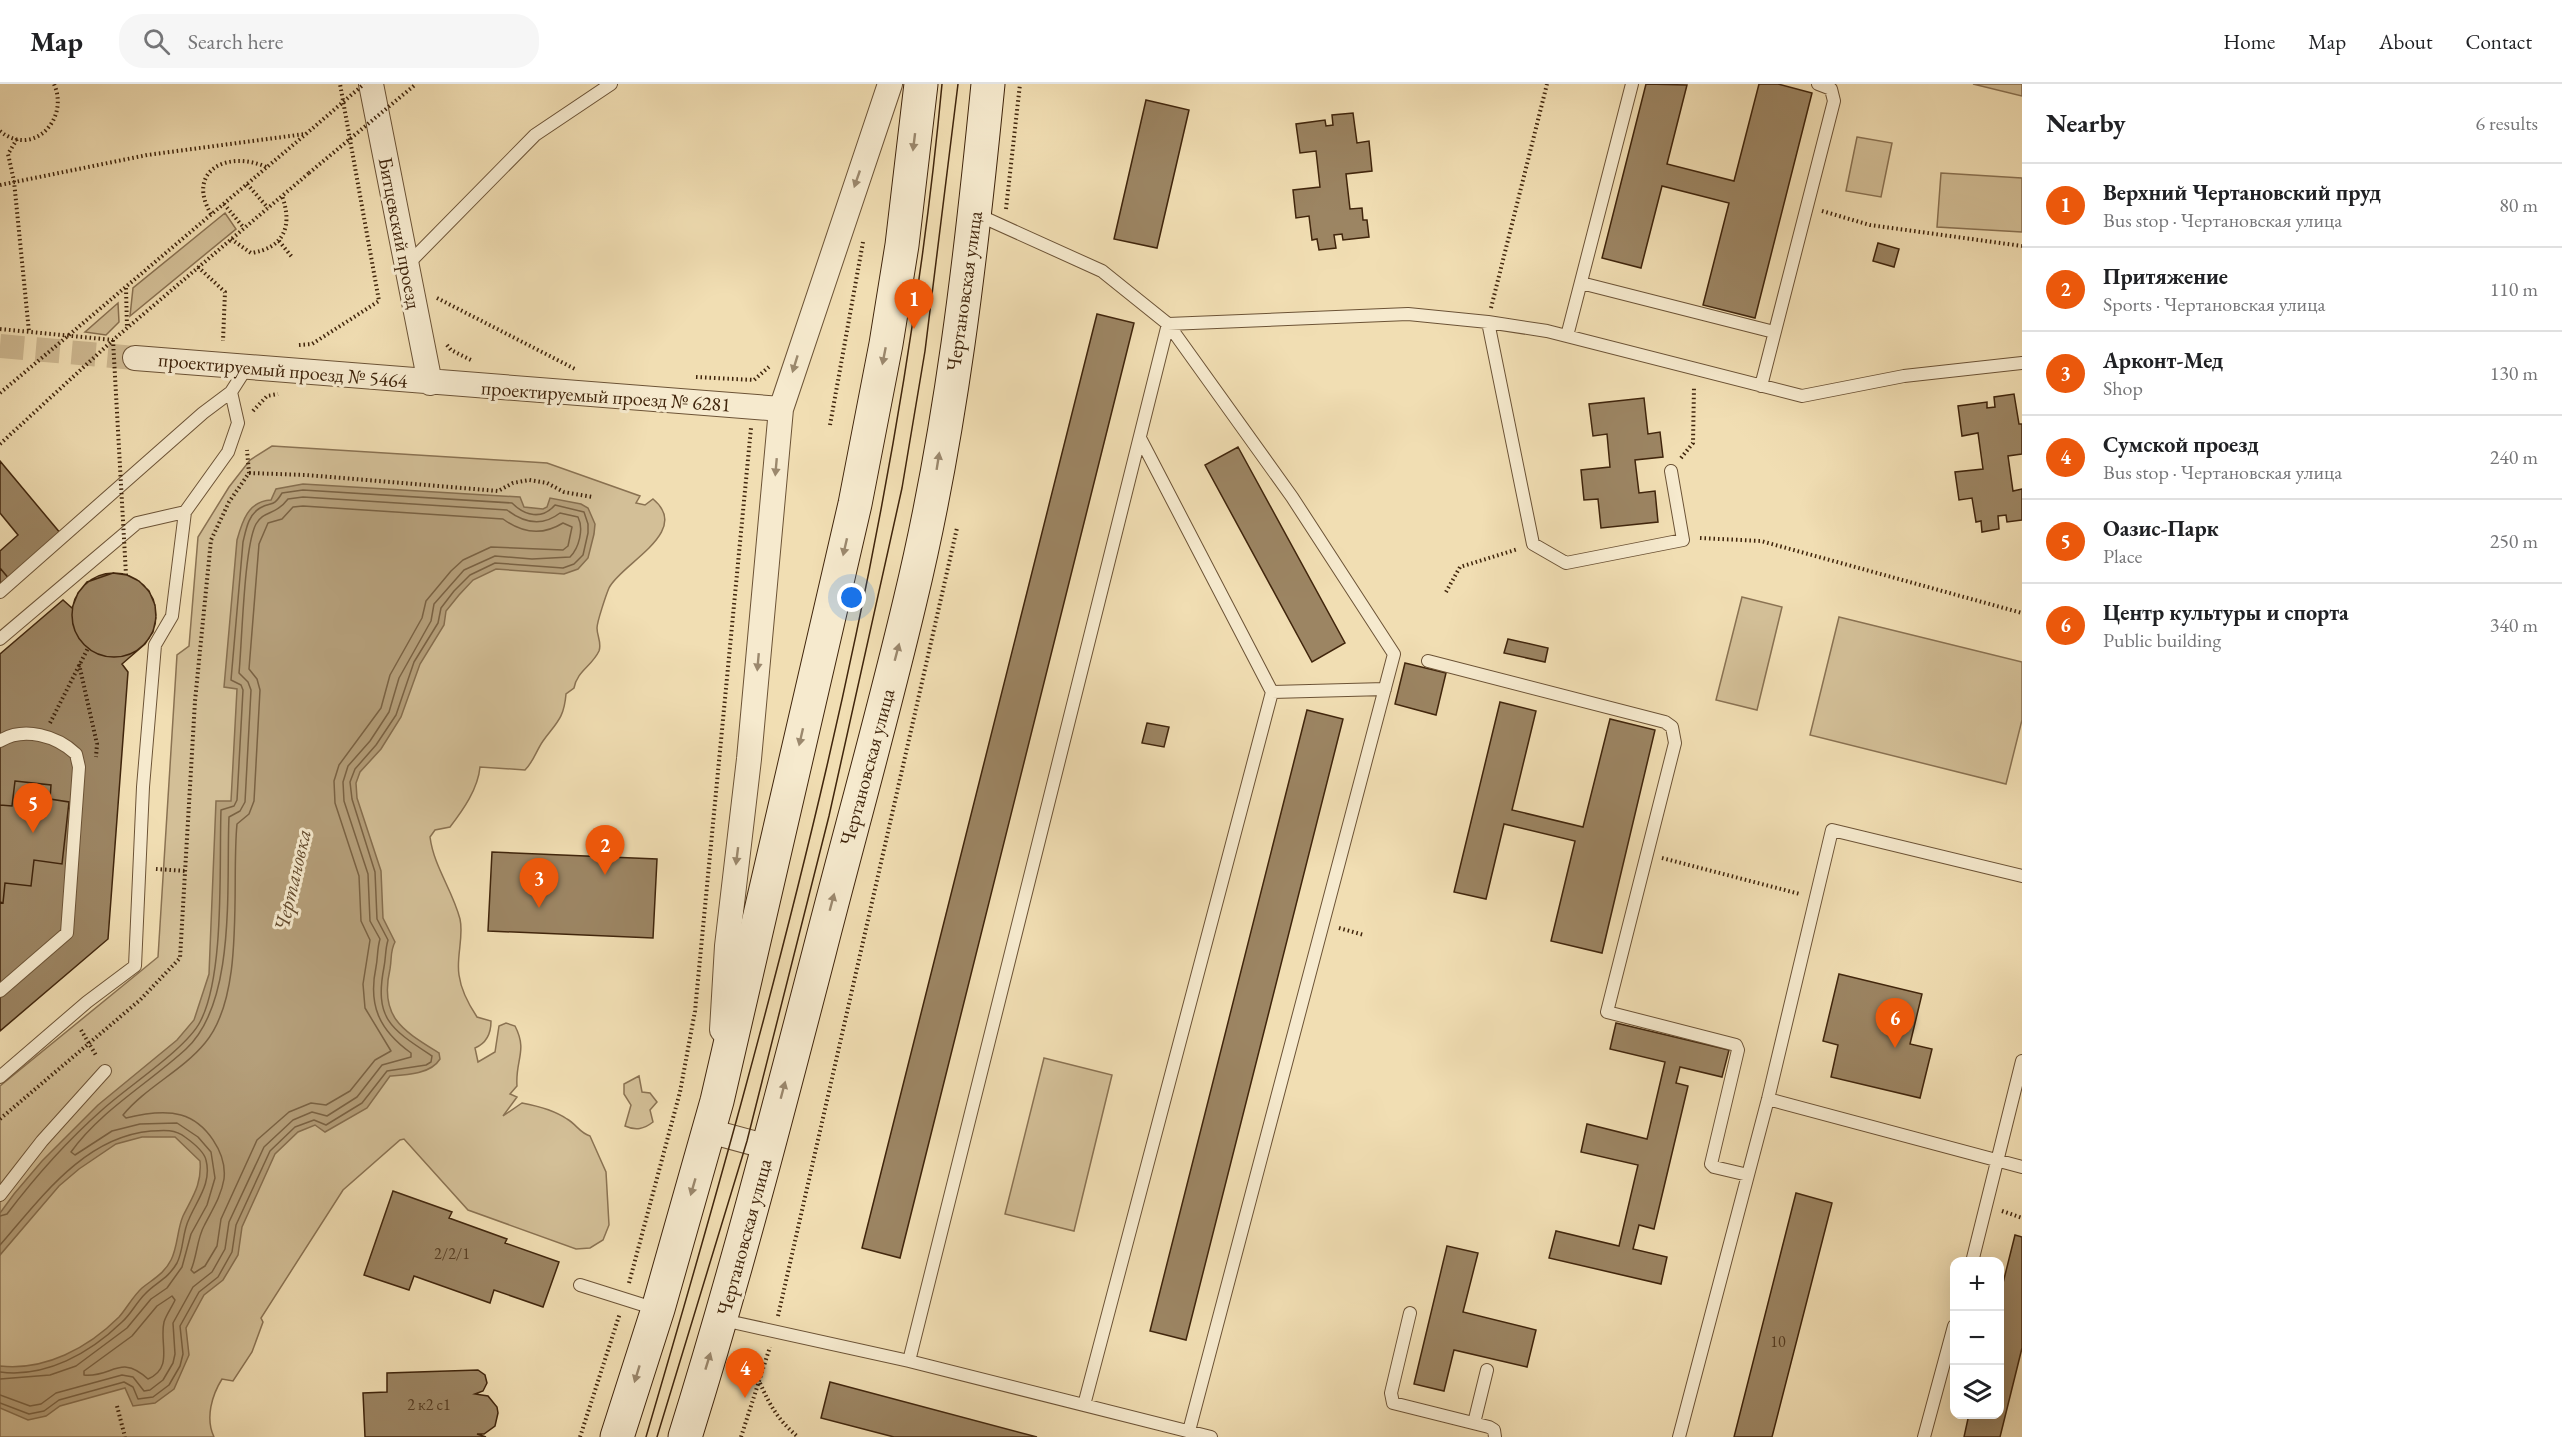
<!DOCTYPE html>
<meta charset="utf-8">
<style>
body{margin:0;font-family:"EB Garamond",serif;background:#f6f6f6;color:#202124}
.controls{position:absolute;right:18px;bottom:18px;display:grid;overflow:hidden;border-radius:12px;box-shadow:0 6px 24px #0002}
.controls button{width:54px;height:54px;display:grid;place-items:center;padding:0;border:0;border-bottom:2px solid #e0e0e0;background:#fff;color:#202124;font:30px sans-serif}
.you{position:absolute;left:852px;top:514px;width:21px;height:21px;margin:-15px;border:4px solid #fff;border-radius:50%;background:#1a73e8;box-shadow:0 0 0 9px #1a73e833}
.badge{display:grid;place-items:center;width:39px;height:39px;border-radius:50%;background:#ea580c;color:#fff;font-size:20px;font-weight:700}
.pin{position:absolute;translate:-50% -50px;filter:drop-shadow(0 2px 3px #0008)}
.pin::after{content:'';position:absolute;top:32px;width:21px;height:18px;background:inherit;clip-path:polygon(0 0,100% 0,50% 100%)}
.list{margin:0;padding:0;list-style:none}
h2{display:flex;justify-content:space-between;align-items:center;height:78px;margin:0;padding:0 24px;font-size:26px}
h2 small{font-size:20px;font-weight:400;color:#757577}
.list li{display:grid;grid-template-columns:39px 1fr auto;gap:18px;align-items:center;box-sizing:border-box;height:84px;padding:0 24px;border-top:2px solid #e0e0e0}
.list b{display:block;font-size:22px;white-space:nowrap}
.list p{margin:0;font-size:20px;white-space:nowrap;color:#757577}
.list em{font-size:20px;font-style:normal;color:#757577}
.icon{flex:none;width:33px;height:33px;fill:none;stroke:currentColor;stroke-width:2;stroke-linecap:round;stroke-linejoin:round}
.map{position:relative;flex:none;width:2022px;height:1353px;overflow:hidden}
header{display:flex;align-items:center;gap:36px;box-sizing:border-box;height:84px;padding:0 30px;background:#fff;border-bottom:2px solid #e0e0e0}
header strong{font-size:28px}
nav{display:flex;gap:33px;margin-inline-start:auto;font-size:21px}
.search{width:420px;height:54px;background:#f6f6f6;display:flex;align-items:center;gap:15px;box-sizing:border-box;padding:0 21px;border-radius:24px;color:#757577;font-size:22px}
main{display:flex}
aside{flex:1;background:#fff}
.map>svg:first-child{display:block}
.green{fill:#d3bf97;stroke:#8a7252;stroke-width:1.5}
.water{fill:#b59f7a;stroke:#866e4e;stroke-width:1.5}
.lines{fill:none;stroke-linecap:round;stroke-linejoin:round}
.shore{stroke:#7a6243;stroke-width:1.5}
.building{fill:#9c8563;stroke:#40250c;stroke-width:1.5}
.minor-tunnel{stroke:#ceb992;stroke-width:24;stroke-dasharray:24 12;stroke-linecap:butt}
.service-casing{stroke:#6c5336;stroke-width:14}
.minor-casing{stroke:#6c5336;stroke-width:26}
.secondary-casing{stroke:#40250c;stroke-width:35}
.path{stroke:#40250c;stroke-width:4;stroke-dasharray:1.5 3;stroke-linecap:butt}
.service{stroke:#f6eace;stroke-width:12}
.minor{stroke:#f6eace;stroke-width:24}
.secondary{stroke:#f6eace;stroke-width:33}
.tram{stroke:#40250c;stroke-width:1.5}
.path-bridge{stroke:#40250c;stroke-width:4;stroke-dasharray:1.5 3;stroke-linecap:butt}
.oneway{fill:#9b886d}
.labels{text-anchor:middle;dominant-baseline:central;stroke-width:6;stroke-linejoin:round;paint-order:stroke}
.number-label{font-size:16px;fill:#573d22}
.street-label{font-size:20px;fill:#40250c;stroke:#f6eace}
.water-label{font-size:21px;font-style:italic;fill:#634a2d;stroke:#f6eace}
</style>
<header>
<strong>Map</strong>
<div class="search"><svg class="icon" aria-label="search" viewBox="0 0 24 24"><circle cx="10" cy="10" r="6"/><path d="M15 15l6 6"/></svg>Search here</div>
<nav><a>Home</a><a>Map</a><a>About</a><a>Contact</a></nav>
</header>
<main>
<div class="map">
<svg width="2022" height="1353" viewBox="0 0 2022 1353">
<rect width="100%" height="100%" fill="#f1deb3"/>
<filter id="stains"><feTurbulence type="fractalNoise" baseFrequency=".00333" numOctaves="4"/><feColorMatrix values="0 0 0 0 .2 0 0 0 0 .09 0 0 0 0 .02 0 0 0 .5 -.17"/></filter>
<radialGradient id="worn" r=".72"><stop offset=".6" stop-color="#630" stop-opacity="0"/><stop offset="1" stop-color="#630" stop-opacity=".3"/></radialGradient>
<path class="green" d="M1973,0H2022V12Z
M1857,53L1892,59L1881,113L1846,107Z
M1941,89L2022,94V148L1937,143Z
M225,129L236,145L130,232L133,204Z
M118,219L119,238L106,251L85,248Z
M272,362L547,379L640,412L636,419L645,421L653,415C693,448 620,480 609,504C606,511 597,538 597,544C597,552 602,559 599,567C592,582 577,587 574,604L566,610C564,635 556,639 543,657C536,667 534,677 525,686L480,683C478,705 463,726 450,743L435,746L430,753C434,783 452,805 460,835C464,853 456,873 459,891C461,906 469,921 477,933L491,937C491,950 487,959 475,964L478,978L495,968L499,942L506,939L515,942C528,967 515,976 517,1002L510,1010L517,1013L503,1032L522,1019C538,1022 554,1026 567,1035C576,1040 580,1049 590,1052L606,1088L609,1141L603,1156L590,1164L576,1165L468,1126L404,1055L400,1056L343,1106L261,1234L263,1238L252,1268L233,1297L222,1295C212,1311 205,1334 214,1353H0V1002L158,873L177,571L189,562L198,453L229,403L250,376Z
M1742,513L1782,523L1757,626L1716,616Z
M1839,533L2022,578V636L2006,700L1810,651Z
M1044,974L1112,991L1074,1147L1005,1130Z
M639,992L642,1008L650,1009L657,1018L650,1026L653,1038C644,1045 636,1047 625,1042L631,1021L624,1010V1000Z"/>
<path class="water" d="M303,400L520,413L524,423L543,425L547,423L550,414L581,420L588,424L595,440L594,450L588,474L578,485L564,490L496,485L473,496L459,511L446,527L444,541L420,580L401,633L381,665L360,688L356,699L357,714L381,787L383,834L395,858C390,867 392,874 390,885C379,933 402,946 439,969L440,975C431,990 407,991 390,992L367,1024L325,1048L315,1041L298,1048L275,1070L242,1143L238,1171L223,1196L204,1211L186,1244L189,1271L174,1305L155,1319L133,1322L125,1304L60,1322L46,1332L28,1336L0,1324V1282C45,1287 88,1264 119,1233C127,1224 133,1212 142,1204C153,1195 164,1190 171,1176C178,1162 177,1146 183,1132C193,1112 202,1100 200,1077L175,1053H142L116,1060L79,1085L59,1102L0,1171V1129L14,1110L42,1077L98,1021L177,956L194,936L209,890L216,717H231L237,605L224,603L237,456C242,438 248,417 271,416L276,405Z"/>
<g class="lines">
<path class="shore" d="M303,422L503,435C522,449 542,452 563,439L572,443L568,462L563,466L491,463L463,476L451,487L426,517L422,534L390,591L381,624L339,681L334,697L335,719L359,792L361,837L370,856L363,900L365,924L391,967L375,976L350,1007L326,1021L311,1019L289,1028L257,1056L221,1135L217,1162L205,1182L194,1189L191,1186C197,1172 197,1155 204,1142C212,1126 221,1113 224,1095C227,1069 206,1038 181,1031C164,1026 142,1030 126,1034L123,1031C146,1003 182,987 205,959C246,910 231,801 237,740L249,730L254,717L260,606L257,595L249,585L259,460L268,439L282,435L293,423Z
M0,1132L7,1130C35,1093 67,1057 102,1026C127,1003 186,965 200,938C225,891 219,781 221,726L234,722L237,716L243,606L241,601L231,596L243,458C246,446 248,431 260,424C272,417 273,424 282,409L303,406L512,419C525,432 542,436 555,421L584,428L588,440V449L583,471L574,480L563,484L495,479L470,491L454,507L441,524L438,539L414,578L396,631L376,661L355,685L350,698L352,715L375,788L377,835L388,856C385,866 386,873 384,883C374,935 391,945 432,972L431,978L426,981L387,987L362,1019L326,1041L314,1036L295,1043L270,1067L236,1141L232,1168L218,1193L199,1208L180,1242L183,1270L180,1282L169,1301L153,1313L138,1315L133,1303L124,1298L59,1316L44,1327L29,1330L0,1319
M0,1161C41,1114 84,1053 151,1047C164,1046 175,1045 185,1053C192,1058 204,1067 206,1076C212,1099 197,1116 189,1135C182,1149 184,1165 177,1179C167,1196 156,1198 145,1210C136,1219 131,1230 122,1238C90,1269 46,1294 0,1288
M172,1212L175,1216C172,1223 166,1231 164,1238C159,1259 174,1284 148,1295C120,1269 112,1294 84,1291V1287L132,1252L157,1222Z
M0,1295L50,1291L76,1282L127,1244L151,1215L167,1204L182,1183L191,1150L207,1121L215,1094L211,1068L198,1053L177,1039L140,1040L112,1047L75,1071L71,1068C100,1027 149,999 186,965C237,918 226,799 229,733L240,727L245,718L251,606L248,598L239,589C242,559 244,462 256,440C264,426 275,432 288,415L303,413L507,426C524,439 542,443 560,429L578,433C584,445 579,464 570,473L532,475L495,472L464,486L434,520L431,537L399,594L389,628L370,657L348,682L343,698L344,717L368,790L370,837L380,855C377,865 378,873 376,883C368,921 379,946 411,969V973L382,981L357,1013L327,1032L312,1028L293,1036L264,1063L229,1138L225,1165L212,1188L193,1203L173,1239L175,1270L173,1279L163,1296L150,1306L144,1307L133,1293L122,1291L56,1309L41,1320L30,1322L0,1311"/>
</g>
<path class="building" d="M1646,0L1687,1L1667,80L1734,97L1759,0H1778L1812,9L1755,234L1703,221L1729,119L1662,102L1641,184L1602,174Z
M1146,16L1189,26L1157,164L1114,155Z
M1353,29L1357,59L1369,57L1372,87L1346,90L1350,125L1362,124L1363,136H1367L1369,153L1343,156L1342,150L1334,151L1336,164L1319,166L1317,155L1312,156L1309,132L1296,134L1293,106L1320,103L1316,67L1300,69L1296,40L1325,36L1326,42L1333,41L1332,31Z
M1878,159L1899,165L1894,183L1873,177Z
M1097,230L1134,239L900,1174L862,1164Z
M2014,310L2019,340H2022V370L2008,372L2013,407L2022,405V436L2007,438L2006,431L1998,432L1999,445L1982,448L1981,437L1976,438L1972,414L1959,416L1955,388L1983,385L1978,349L1962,352L1958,322L1987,318V324L1995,323L1994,313Z
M1644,314L1648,350L1660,348L1663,373L1635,376L1639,409L1655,407L1658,438L1601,444L1598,415L1584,416L1581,386L1610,383L1607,350L1593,352L1589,320Z
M1238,363L1345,559L1312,578L1205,381Z
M0,377L61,450L0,500V467L18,451L0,429Z
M0,484L10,496L0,504Z
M72 531a42 42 0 1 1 84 0a42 42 0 1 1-84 0Z
M113,489L127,491L139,497L149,507L155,521L156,534L153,548L145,560L122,580L128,588L108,855L0,947V570L63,516L72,524L78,509L87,498Z
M1508,555L1548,564L1545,578L1504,569Z
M1405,579L1446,589L1436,631L1395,620Z
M1500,618L1536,627L1512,726L1583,743L1610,635L1655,646L1602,869L1551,857L1575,757L1504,740L1486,815L1454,808Z
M1307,626L1343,635L1186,1256L1150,1247Z
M1147,639L1169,643L1164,663L1142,659Z
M15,697L51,701L50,715L69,718L62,780L34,776L31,802L5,799L3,819L0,818V721L12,722Z
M492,768L657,775L653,854L488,847Z
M1839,890L1922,910L1910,960L1932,965L1920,1014L1831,993L1838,961L1823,957Z
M1616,939L1729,966L1722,993L1680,983L1676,999L1688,1002L1654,1145L1639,1141L1633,1165L1667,1173L1661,1200L1549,1174L1556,1147L1619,1162L1638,1081L1581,1068L1587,1040L1647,1055L1665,978L1610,965Z
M393,1107L452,1128L449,1134L507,1155L505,1159L559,1178L543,1223L494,1206L490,1219L414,1192L409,1206L364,1191Z
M1796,1109L1832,1119L1772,1353H1734Z
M2015,1151L2022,1153V1264L2000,1353H1964L1969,1330H2000V1211Z
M1447,1162L1478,1169L1463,1228L1536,1246L1527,1283L1454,1266L1444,1307L1414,1300Z
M478,1286L485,1291L487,1299L483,1307L475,1310L488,1312L497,1323L498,1329L495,1342L484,1350H477L486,1353H365L363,1309L387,1308V1289Z
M830,1298L1037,1353H894L821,1334Z"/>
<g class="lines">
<path class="minor-tunnel" d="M0,262L135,274"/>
<defs>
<path id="service" d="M976,130L1102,187L1168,240L1292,413L1394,570L1189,1347
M407,181L535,51L611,0
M1581,199L1774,248
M1488,238L1533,460L1566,479L1683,456L1671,387
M1567,252L1632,0
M1761,302L1834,17L1831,5L1818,0
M1140,354L1272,608L1385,605
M0,508L203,329L231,308
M0,555L137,439L185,428
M1428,577L1665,638L1672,643L1675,659L1607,928L1736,961L1738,966L1711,1080L1714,1083L1748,1091
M0,657C24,642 57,652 76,670L79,683L67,849L0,907
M0,993L87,918L135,882L143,703L155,561L172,532L185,428L228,368L238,339L231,308L247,283
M1768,1015L2022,1083
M0,1111L42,1057L105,987
M1972,1178L2022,977
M580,1201L656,1225
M1410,1229L1391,1309L1393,1319L1489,1343L1494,1346L1495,1353
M723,1236L909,1277L1211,1353
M909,1277L1168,240L1408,230L1488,238L1547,247L1802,312L1904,292L2022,279
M1084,1321L1272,608
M1474,1339L1487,1286
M1679,1353L1768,1015L1832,746L2022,792
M1924,1353L1954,1242"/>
<path id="minor" d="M371,0L430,299
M135,274L781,325
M722,946L727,862L749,675L781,325L890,0
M709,1047L768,1063"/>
<path id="secondary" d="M617,1353L658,1225L717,1017L855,420L886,260L902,161L921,0
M685,1353C735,1193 777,1031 819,869C849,752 882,635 910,517C951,348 971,173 988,0"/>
</defs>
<use href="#service" class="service-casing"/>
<use href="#minor" class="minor-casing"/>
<use href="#secondary" class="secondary-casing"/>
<path class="path" d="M0,47C32,74 70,36 54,0
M17,55L8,70L14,97L29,248
M247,100L268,124
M0,101L147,71L305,50
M224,120L244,144
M1006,125L1020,0
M1822,127L1870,141L2022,162
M211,130C185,86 229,66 266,83
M231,155L251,169C284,164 293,142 282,112
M279,157L292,173
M198,183L225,208L223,257
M126,204L127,244
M437,214L575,285
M1491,224L1547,0
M0,245L113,256L309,89
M69,251L306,50
M299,261L312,260L379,217L340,0
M447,261L451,266L471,276
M696,293L754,296L770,282
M253,327L267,312L278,310
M830,341L863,158
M1681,374L1693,359L1694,302
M249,389L306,391L498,407L513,399L529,396L547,399L564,408L592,413
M1700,454L1761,457L2022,529
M1446,508L1460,483L1518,465
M79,580L97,660L96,673
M50,639L88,564
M1662,774L1800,810
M156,785L186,787
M1339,844L1364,851
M81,946L97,973
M0,1035L140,916L180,874L195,617L211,456L229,418L249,389L247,366
M2002,1127L2022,1134
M629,1199L680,1008L695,927L751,344
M778,1232L957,444
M760,1299C770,1322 779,1337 798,1353
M117,1322L125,1353
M580,1353L620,1229
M741,1353L770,1263"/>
<use href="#service" class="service"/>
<use href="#minor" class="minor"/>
<use href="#secondary" class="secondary"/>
<path class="tram" d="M646,1353C776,910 899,461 942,0
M657,1353L747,1057L829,732L902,404L925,267L958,0"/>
<path class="path-bridge" d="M306,50L364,0
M309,89L416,0
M113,256L126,491
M0,309L69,251
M0,360L112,257"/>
</g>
<defs><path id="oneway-solid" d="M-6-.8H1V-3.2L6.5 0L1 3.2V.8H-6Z" transform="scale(1.5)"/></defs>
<g class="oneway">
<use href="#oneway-solid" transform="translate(914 58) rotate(97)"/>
<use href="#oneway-solid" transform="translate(857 95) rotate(109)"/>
<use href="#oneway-solid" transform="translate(884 272) rotate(101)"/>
<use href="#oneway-solid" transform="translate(795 280) rotate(107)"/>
<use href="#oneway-solid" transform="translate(938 377) rotate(-81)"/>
<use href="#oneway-solid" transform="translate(776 383) rotate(95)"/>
<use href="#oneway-solid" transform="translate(845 463) rotate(103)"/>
<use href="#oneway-solid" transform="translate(897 568) rotate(-75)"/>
<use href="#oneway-solid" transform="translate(758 578) rotate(95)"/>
<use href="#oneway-solid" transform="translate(801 653) rotate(103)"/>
<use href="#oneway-solid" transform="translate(737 772) rotate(97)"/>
<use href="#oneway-solid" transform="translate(832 818) rotate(-75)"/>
<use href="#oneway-solid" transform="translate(783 1006) rotate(-75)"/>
<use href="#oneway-solid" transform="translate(693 1103) rotate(106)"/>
<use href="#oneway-solid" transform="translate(708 1277) rotate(-73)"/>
<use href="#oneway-solid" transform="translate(637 1290) rotate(107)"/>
</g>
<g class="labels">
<g class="number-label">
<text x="452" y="1169">2/2/1</text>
<text x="1778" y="1257">10</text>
<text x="429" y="1320">2 к2 с1</text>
</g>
<g class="street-label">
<text transform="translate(400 149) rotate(79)">Битцевский проезд</text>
<text transform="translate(964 207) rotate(-82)">Чертановская улица</text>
<text transform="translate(283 286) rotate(5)">проектируемый проезд № 5464</text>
<text transform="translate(606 312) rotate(4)">проектируемый проезд № 6281</text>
<text transform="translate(867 683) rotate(-75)">Чертановская улица</text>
<text transform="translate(744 1153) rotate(-75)">Чертановская улица</text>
</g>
<g class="water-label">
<text transform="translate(292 796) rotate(-77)">Чертановка</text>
</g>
</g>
<rect width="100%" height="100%" filter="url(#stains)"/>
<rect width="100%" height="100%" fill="url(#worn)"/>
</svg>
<div class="controls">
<button>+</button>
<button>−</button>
<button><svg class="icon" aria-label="layers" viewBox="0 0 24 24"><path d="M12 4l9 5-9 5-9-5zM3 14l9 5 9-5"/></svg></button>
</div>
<div class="you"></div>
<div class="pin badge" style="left:914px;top:245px">1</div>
<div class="pin badge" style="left:605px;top:791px">2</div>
<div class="pin badge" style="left:539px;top:824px">3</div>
<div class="pin badge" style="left:745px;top:1314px">4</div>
<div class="pin badge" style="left:33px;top:749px">5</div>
<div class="pin badge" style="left:1895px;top:964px">6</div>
</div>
<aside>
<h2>Nearby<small>6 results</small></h2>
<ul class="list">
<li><span class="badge">1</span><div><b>Верхний Чертановский пруд</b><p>Bus stop · Чертановская улица</p></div><em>80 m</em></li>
<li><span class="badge">2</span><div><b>Притяжение</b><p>Sports · Чертановская улица</p></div><em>110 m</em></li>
<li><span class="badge">3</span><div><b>Арконт-Мед</b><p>Shop</p></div><em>130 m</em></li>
<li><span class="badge">4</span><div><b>Сумской проезд</b><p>Bus stop · Чертановская улица</p></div><em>240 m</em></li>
<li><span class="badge">5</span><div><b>Оазис-Парк</b><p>Place</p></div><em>250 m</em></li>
<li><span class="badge">6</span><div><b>Центр культуры и спорта</b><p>Public building</p></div><em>340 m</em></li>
</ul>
</aside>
</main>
